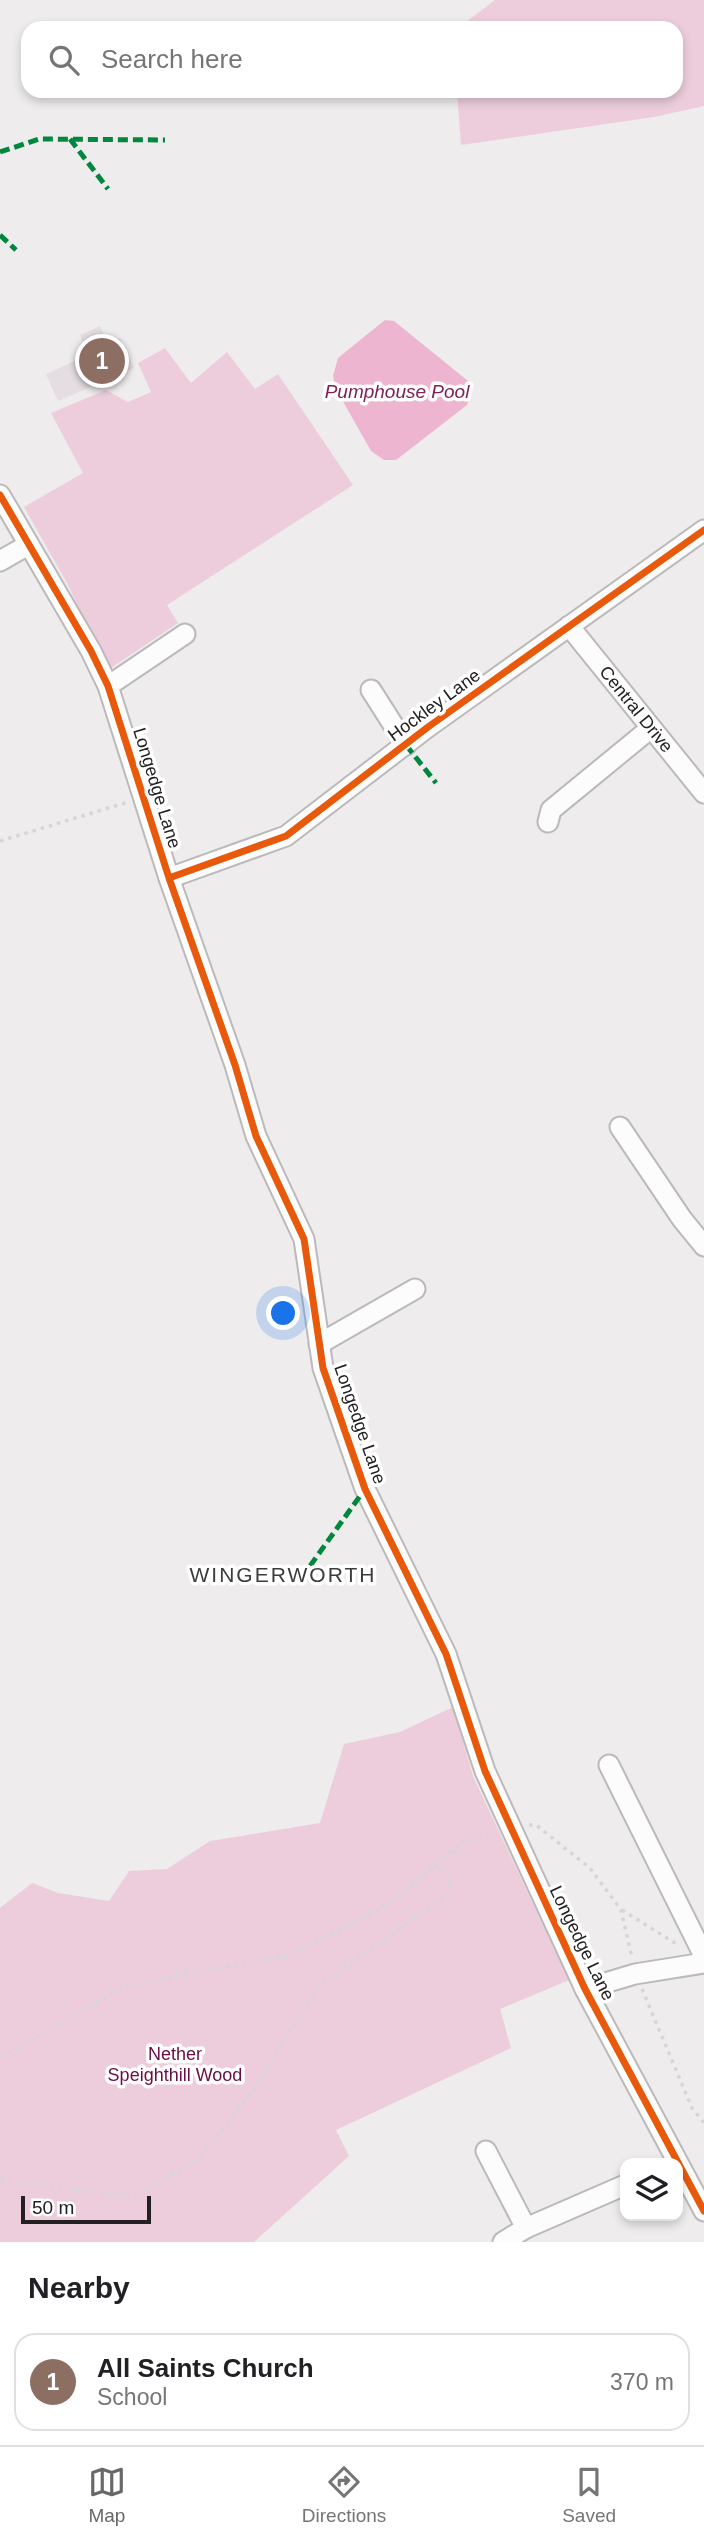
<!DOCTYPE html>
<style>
body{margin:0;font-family:Helvetica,sans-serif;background:#f6f6f6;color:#202124}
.controls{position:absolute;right:21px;bottom:21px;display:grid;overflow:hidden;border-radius:14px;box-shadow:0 4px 10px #0003}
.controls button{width:63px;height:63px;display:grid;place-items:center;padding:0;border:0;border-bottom:2px solid #e0e0e0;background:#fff;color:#202124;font:35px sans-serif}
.scale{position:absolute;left:21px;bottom:18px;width:130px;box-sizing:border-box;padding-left:7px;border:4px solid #222021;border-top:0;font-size:19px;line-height:24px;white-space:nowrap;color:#222021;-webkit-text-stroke:5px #fff;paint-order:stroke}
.you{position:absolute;left:284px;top:1314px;width:24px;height:24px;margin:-18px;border:5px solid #fff;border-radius:50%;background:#1a73e8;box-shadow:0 0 0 10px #1a73e833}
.badge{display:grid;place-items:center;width:46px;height:46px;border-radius:50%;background:#696768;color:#fff;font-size:23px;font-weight:700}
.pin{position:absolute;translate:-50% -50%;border:4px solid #fff;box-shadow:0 2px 7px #0006}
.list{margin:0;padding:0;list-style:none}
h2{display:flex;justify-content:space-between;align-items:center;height:91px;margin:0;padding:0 28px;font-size:30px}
h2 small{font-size:23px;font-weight:400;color:#757577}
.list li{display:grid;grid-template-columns:46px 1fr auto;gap:21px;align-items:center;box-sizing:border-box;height:98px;margin:0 14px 14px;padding:0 14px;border:2px solid #e0e0e0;border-radius:21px}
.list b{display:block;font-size:26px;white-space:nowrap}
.list p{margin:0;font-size:23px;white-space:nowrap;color:#757577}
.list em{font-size:23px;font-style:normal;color:#757577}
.icon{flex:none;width:38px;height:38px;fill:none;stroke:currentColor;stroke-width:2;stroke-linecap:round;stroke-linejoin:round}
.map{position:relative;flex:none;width:704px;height:2242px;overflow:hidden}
.search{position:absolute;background:#fff;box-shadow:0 4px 10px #0003;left:21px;right:21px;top:21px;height:77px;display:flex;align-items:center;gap:18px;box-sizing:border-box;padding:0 24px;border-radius:21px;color:#757577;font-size:26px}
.sheet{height:203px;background:#fff}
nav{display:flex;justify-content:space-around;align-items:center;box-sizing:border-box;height:98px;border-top:2px solid #e0e0e0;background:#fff;font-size:19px;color:#757577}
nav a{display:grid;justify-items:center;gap:4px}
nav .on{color:#696768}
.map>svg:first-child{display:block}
.built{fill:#e5dde1}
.green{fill:#edcddc}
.water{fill:#edb5d0}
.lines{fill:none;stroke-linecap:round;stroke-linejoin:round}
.minor-casing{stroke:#bbb9ba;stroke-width:23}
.path{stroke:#d7d6d7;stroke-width:3.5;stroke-dasharray:3.5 5;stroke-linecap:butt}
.minor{stroke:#fcfcfc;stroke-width:19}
.quiet{stroke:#00873e;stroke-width:5;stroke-dasharray:10 5;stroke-linecap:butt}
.cycleway-casing{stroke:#fff;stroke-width:11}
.cycleway{stroke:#e8590c;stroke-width:7}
.labels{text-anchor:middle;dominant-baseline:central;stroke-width:7;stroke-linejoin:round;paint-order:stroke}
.street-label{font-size:18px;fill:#222021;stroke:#fff}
.park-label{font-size:18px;fill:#6a0d45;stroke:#fff}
.water-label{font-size:19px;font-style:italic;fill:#7d2255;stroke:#fff}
.quarter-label{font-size:21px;letter-spacing:2px;fill:#3e3b3c;stroke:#fff}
</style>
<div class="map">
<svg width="704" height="2242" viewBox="0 0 704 2242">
<rect width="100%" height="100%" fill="#eeeced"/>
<path class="built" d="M100,326L108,343L120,338L134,368L58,401L46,374L88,355L80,335Z"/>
<path class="green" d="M495,0H704V106L654,117L461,145L457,91H676V28H458Z
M165,348L191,383L227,352L255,389L278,374L353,485L167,605L178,623L108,670L67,583L24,507L83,473L51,413L106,390L128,402L151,392L138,363Z
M453,1707L473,1776L569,1980L500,2009L511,2048L336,2130L349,2156L254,2242H0V1908L32,1883L58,1893L109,1901L129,1871L167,1869L210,1841L320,1823L344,1744L400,1732Z"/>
<path class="water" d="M385,320L394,321L468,381L472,392L467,405L396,460H384L371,451L336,389L333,376L338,358Z"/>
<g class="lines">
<defs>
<g id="minor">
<path d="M0,495L91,651L108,686L169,878L235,1065L256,1136L304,1239L323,1368L365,1489L446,1654L485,1771L585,1989L704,2211"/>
<path d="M0,561L28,545"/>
<path id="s1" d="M569,626L704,793"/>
<path d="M108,686L185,634"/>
<path d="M371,690L406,745"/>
<path d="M548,822L551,810L651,728"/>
<path d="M169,878L286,836L428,727L704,530"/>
<path d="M620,1127L682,1219L704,1246"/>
<path d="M319,1344L415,1289"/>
<path d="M609,1765L704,1956"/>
<path d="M585,1989L635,1974L704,1963"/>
<path d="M486,2151L526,2228"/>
<path d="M503,2242L526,2228L625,2185"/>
</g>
</defs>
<use href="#minor" class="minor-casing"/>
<path class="path" d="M0,841L128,802
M529,1825H536L590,1868L621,1910L632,1958
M622,1910L678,1945
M642,1989L692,2108L704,2123
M0,2057L60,2025L118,1989L187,1973L283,1957L354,1923L400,1896L460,1844L494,1832
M0,2179L133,2197L198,2159L247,2099L318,1987L448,1894L450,1878L434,1864"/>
<use href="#minor" class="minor"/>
<path class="quiet" d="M70,139L108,189
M0,152L39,139L165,140
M0,235L16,250
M406,745L436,783
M310,1566L365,1489"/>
<defs>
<path id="cycleway" d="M0,495L91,651L108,686L169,878L235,1065L256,1136L304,1239L323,1368L365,1489L446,1654L485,1771L585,1989L704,2211
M169,878L286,836L428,727L704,530"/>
</defs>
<use href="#cycleway" class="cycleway-casing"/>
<use href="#cycleway" class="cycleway"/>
</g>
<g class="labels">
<g class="street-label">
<text transform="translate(434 705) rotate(-36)">Hockley Lane</text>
<text stroke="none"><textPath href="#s1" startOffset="107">Central Drive</textPath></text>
<text transform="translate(157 788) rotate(73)">Longedge Lane</text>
<text transform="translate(360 1424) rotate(71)">Longedge Lane</text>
<text transform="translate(582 1943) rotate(64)">Longedge Lane</text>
</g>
<g class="park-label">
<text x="175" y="2054">Nether<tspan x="175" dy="21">Speighthill Wood</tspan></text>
</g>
<g class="water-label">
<text x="397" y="391">Pumphouse Pool</text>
</g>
<g class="quarter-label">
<text x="283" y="1574">WINGERWORTH</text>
</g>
</g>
</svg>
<div class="controls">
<button><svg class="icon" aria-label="layers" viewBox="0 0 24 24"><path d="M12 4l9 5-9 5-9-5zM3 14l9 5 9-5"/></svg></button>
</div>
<div class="scale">50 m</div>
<div class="you"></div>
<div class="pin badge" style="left:102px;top:361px;background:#8d6e63">1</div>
<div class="search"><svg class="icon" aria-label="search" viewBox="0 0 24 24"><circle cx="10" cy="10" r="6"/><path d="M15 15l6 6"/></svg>Search here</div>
</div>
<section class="sheet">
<h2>Nearby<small></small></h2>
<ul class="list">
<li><span class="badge" style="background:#8d6e63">1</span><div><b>All Saints Church</b><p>School</p></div><em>370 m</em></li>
</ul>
</section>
<nav>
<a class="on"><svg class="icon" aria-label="map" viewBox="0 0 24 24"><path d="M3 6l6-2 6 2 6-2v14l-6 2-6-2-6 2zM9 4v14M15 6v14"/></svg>Map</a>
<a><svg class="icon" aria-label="directions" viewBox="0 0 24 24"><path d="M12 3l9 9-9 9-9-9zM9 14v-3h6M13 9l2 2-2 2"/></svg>Directions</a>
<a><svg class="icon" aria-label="saved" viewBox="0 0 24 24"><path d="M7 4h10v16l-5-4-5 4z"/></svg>Saved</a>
</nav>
